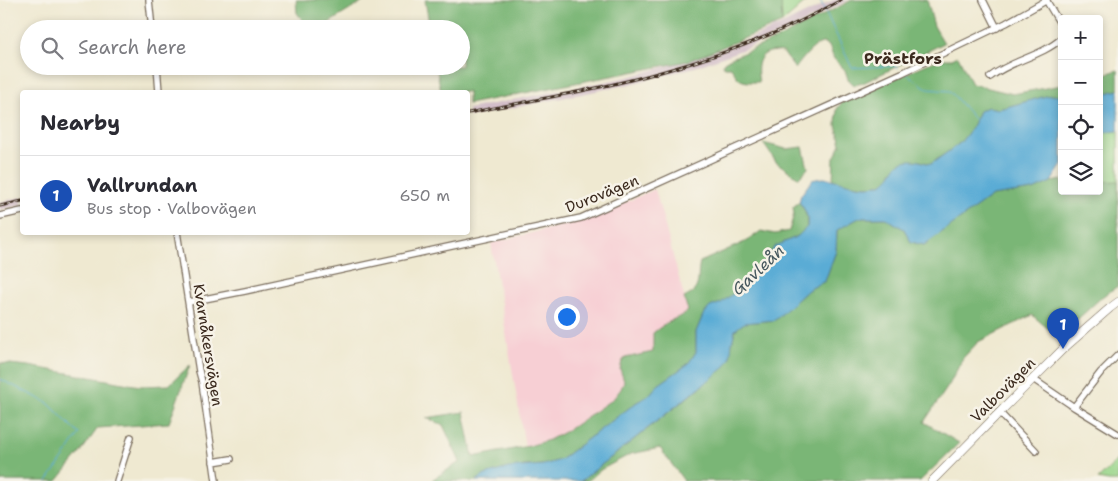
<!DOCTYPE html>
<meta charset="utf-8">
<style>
body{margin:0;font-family:"Shantell Sans",sans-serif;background:#f7f7f7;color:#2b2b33}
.controls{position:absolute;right:15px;top:15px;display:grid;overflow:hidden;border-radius:5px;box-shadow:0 2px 8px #0003}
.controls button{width:45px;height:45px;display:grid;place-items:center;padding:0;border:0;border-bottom:1px solid #e1e1e2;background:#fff;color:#2b2b33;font:25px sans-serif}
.you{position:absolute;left:566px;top:316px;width:18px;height:18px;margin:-12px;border:4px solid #fff;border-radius:50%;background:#1a73e8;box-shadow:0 0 0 8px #1a73e833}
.badge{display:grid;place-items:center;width:32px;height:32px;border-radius:50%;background:#d93025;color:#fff;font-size:16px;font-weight:700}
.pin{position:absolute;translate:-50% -41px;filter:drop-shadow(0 1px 2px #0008)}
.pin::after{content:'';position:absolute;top:26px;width:18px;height:15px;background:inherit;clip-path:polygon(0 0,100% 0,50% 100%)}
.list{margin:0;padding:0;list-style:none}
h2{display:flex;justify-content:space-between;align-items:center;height:65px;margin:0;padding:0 20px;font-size:21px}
h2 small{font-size:16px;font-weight:400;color:#7c7c81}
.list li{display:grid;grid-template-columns:32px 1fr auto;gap:15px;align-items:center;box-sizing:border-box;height:80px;padding:0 20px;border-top:1px solid #e1e1e2}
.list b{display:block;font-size:19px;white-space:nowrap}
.list p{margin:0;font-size:16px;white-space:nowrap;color:#7c7c81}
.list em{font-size:16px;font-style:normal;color:#7c7c81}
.icon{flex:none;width:28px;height:28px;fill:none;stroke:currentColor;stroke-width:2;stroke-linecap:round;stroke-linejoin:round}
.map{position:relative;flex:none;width:1118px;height:481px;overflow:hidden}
.search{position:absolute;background:#fff;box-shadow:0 2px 8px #0003;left:20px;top:20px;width:450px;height:55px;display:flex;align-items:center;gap:12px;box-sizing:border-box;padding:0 18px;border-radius:28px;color:#7c7c81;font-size:19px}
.panel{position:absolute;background:#fff;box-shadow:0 2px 8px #0003;left:20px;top:90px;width:450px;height:145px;border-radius:5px}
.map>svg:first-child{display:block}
.built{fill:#f7cfd4}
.industrial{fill:#d2bdc8}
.green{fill:#99d58a;stroke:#6a8054}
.forest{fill:#7ab676;stroke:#5a704a}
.water{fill:#5aacd5;stroke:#4a6b7a}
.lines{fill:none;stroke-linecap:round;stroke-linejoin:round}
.stream{stroke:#5aacd5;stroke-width:1}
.minor-casing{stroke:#7a6d5d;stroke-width:8}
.secondary-casing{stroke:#7a6d5d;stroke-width:9}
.minor{stroke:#fff;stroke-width:5.5}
.secondary{stroke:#fff;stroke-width:8}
.rail-casing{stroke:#3b2a1e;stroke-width:3}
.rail{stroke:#f7f3e8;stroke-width:1;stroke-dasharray:4;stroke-linecap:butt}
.labels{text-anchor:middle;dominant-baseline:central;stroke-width:5;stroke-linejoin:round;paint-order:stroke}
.street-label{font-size:15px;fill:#3b2a1e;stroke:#f7f3e8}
.neighbourhood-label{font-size:16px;font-weight:bold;fill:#3b2a1e;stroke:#f7f3e8}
.water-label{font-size:16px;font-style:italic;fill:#46585e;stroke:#f7f3e8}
</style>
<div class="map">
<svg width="1118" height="481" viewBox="0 0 1118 481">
<rect width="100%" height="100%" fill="#f7f3e8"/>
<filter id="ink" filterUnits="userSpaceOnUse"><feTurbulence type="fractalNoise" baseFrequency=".02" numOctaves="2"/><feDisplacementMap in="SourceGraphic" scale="10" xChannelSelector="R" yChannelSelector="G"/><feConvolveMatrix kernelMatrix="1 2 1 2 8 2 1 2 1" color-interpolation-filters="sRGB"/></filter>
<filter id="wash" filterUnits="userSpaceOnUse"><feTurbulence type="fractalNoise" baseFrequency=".0096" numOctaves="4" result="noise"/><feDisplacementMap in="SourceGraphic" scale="20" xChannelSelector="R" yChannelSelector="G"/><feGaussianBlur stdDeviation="1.12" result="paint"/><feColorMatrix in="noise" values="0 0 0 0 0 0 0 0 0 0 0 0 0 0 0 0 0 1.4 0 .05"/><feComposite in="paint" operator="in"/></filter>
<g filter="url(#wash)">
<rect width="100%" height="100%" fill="#efe9d1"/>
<path class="built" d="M655,189L688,311L684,316L675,319L653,333V352L632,356L620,369L624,381L621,389L614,398L568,430L549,440L525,447L491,243L588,219Z"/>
<path class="industrial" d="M833,0H849L787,31L747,48L695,67L630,84L468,117V109L628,77L692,59L744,41L784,24Z
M22,197V205L0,210V202Z"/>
<path class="green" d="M781,0H808L782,23Z
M1110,131H1118V197L1099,191V133Z
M1118,460V481H1109L1098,479Z"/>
<path class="forest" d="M296,0H366L327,24L310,29L297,13Z
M425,0H781L782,23L688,61L468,104V92H441L436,66H461V29H430Z
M852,0H927L934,26L944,43L863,83L854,85L848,79L845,70L834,59L829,46C826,44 825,43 822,43C813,45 800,62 795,69L783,52C759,48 755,63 759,82C752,82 743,83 738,78C735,75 733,70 731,67H725L722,65L724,62L729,59L779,38Z
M958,56L972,84L1013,94L1062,85V96L1050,95L999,109L988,107L979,111L971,129L960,143L931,164L920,161L892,171C892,172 890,177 890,178C880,192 847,183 833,180L834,158L841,144L836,125L837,109L842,102L927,64L941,59H952Z
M1118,70V90L1099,95V76Z
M763,143L786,149L803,147L808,168L799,178L776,162Z
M1062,180V191H1099V182L1118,181V286L1103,296L1058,337L1032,315L978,342L963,358L949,385L924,422L959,443L920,481H684L660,448L631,454L602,469L587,481H581L702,386L732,343L735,330L744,323L775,320L808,290L825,281L836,251L837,230L859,218H886L904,229L911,242L924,245L992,196L1033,190L1051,182Z
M799,202C806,211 807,215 807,227L798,236L774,247L766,263L753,278L721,303L710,307L703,315L696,332V352L688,364L658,385L648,396L637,402L560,460L543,465L524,466L485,475L476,481H433V479L460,462L443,425L426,418L464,412L473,457L529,446L549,440L568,430L614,398L621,389L624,381L620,369L622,362L625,358L653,352V333C659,328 665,324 672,320C678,317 683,316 688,311L684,298C703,289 696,278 700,262L747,241L761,231L775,234L789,231L794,214L793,207Z
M0,363L29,366L140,386L169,385L190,365L169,423L98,428L78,456L57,481H0Z"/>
<path class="water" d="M1118,90V131L1099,133V95Z
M1050,95L1062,96V165L1051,182L1033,190L992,196L924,245L911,242L904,229L886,218H859L837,230L836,251L825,281L808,290L775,320L744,323L735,330L732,343L730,359L723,369L581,481H476L485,475L508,468L543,465L560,460L637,402L648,396L658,385L688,364L696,352V332L703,315L710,307L721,303L753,278L766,263L774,247L798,236L807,227C808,215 806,211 799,202L801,195L812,180C816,179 820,178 824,178C842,180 859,189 877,185C897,181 888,160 912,160C919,160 925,163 931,164L960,143L971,129L979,111L988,107L999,109Z"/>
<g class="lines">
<path class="stream" d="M820,0L852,68L896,66L898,68
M907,74L928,89L950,91L975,120
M0,379L48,403L79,434L64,457L47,481"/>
</g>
</g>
<g filter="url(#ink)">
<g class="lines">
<defs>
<path id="minor" d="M149,0L152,29
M983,0L997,28
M1046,0L1062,27
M157,66L159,92
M990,77C1011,60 1041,57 1062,38
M0,216L22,211
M177,232L199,371L202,382L216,481
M189,302L245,291L581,218L902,73L1006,23L1047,0
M1033,379L1074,407L1118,434
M1074,407L1101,372L1118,355
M999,412L1036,451
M213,462L231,459
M117,481L131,437"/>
<path id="secondary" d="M932,481L998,414L1063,349L1110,308L1118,302"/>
</defs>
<use href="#minor" class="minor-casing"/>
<use href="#secondary" class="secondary-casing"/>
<use href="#minor" class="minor"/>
<use href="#secondary" class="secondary"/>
<defs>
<path id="rail" d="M468,113C532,100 598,90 661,72C723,55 784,32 841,0
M0,206L22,201"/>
</defs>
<use href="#rail" class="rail-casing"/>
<use href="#rail" class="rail"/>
</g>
</g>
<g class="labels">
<g class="street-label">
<text transform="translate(602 194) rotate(-22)">Durovägen</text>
<text transform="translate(208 345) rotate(81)">Kvarnåkersvägen</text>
<text transform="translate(1003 390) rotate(-45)">Valbovägen</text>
</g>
<g class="neighbourhood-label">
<text x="903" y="58">Prästfors</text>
</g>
<g class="water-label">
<text transform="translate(758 270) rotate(-43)">Gavleån</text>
</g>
</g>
</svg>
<div class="controls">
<button>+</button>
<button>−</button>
<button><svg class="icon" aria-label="locate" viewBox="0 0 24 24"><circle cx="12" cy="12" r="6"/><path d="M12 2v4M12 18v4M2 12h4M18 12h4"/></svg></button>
<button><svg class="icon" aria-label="layers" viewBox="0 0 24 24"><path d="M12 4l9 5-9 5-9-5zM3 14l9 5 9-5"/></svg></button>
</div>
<div class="you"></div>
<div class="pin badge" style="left:1063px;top:349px;background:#1a4fb4">1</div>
<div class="search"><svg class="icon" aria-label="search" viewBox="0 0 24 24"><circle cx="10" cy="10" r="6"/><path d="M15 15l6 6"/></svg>Search here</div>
<section class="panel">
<h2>Nearby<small></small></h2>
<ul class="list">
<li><span class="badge" style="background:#1a4fb4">1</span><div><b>Vallrundan</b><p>Bus stop · Valbovägen</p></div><em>650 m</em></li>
</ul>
</section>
</div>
